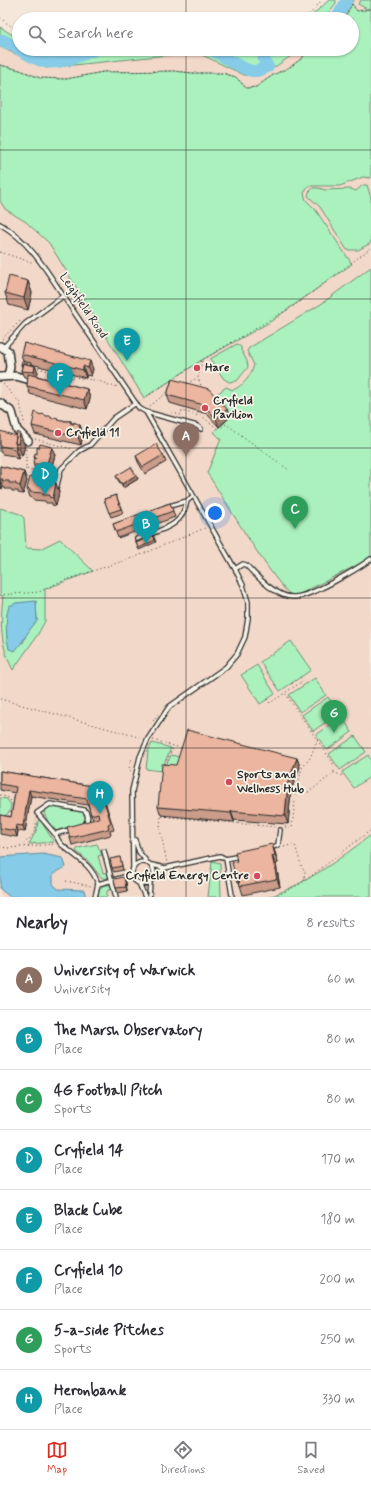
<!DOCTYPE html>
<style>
body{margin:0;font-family:Mynerve,sans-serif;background:#f2f2f3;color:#2b2b33}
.you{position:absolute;left:215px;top:513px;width:14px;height:14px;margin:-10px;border:3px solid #fff;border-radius:50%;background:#1a73e8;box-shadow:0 0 0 6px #1a73e833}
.badge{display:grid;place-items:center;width:26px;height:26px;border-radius:50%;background:#d93025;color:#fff;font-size:13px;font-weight:700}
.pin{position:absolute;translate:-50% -33px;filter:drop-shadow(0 1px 2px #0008)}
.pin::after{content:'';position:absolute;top:21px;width:14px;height:12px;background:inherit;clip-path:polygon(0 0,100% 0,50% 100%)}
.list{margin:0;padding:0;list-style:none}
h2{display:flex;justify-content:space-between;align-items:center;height:52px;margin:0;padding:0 16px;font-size:17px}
h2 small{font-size:13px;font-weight:400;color:#7c7c81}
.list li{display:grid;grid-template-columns:26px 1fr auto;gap:12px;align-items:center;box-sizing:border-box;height:60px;padding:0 16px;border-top:1px solid #e1e1e2}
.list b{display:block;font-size:15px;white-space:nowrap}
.list p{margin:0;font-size:13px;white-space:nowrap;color:#7c7c81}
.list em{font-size:13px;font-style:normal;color:#7c7c81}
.icon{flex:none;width:22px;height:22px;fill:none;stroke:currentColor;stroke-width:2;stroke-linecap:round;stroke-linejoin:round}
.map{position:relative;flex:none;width:371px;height:897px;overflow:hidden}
.search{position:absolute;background:#fff;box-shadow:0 1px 3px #0004;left:12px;right:12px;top:12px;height:44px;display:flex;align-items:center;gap:10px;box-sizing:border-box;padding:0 14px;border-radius:22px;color:#7c7c81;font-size:15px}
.sheet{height:532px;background:#fff}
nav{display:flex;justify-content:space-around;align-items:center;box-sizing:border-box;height:56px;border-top:1px solid #e1e1e2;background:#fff;font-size:11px;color:#7c7c81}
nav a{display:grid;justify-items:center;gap:2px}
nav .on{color:#d93025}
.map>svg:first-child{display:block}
.built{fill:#f2d8c8}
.green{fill:#abf1bd;stroke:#6b8e74;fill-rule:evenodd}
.water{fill:#86cbe7;stroke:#628b9c}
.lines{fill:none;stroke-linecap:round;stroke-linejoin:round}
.river{stroke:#86cbe7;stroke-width:12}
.lane-casing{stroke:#2b2b2b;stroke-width:6}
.street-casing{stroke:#2b2b2b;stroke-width:10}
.path{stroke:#2b2b2b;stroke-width:1;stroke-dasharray:1 3;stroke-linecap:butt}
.lane{stroke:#f7f3e8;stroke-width:3.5}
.street{stroke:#f7f3e8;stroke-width:7}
.wall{fill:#ca9c89;stroke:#2b2b2b}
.shaded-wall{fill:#a47f6f;stroke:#2b2b2b}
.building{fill:#ebb59f;stroke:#2b2b2b}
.grid{fill:none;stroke:#2b2b2b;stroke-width:1;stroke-opacity:0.55}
.poi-dot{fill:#d1495b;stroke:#f7f3e8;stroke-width:1.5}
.labels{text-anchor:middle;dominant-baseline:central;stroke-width:3.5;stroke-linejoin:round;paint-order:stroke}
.street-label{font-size:12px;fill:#2b2b2b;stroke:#f7f3e8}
.poi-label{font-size:12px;font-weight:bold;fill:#2b2b2b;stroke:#f7f3e8;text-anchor:start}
</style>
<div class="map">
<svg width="371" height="897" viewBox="0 0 371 897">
<rect width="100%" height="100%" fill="#f5e7d9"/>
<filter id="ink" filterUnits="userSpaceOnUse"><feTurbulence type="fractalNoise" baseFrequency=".025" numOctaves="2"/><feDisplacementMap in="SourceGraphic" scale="8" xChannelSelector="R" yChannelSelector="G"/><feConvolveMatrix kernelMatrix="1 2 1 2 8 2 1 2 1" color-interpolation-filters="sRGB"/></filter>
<g filter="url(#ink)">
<path class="built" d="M349,0H371V835L327,869L274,897H0V47L46,68L196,52L244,75L272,69L301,49H352V19H338Z"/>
<path class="green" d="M329,0H336V3L324,19H308Z
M361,0H371V8L367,9L358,4Z
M352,4L357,11L371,9V178L363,177L340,186H308L304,193L306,200L315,209L352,264L270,322L202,360L144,398L49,243L26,222L5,209L0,201V65L20,70L40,78L66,79L103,72L173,71L193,73H222L236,77L246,88L256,87L273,75L290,67L301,59L310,49H352V19H344Z
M0,27L19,39V49C39,49 54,53 74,49H301L272,69L257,76L244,75L196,52L46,68L0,47Z
M363,185H367L371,198V243L358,250H347L320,207L308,196L309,192L313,188H319L325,190L351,189L356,191Z
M371,267V563L365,561L294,597C276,588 222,495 207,473L221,439L214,432L230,417L212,398L226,387L233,390C244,385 251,376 254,365L247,351L249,348L321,304Z
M237,344L241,347V350L247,361L248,367L237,381L229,382L224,379L210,359Z
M0,508L20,514L24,518L26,548L40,549L60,539L93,571L45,589V621L38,634L13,670C0,645 0,624 3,596L0,595ZM36,602L37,621L28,630L23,643L7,641V614L16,603Z
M291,641L311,670L280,691L260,662Z
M257,665L275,694L260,704L241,675Z
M315,678L326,695L300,712L289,695Z
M328,697L339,713L313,731L302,715Z
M342,717L352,732L327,750L316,735Z
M355,736L366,752L340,770L329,754Z
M152,743L171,748L161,771L146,769L148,751Z
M171,755L184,758L179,773L164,770Z
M368,755L371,760V776L354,788L342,772Z
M0,798L7,799L11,805L10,811L5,816L0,815Z
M51,806L82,811L86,818L85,821L80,824L55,831L51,828L44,813L46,808Z
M39,818L54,842L29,844L36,831Z
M371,835V897H269C309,882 337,861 371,835Z
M97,844L102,855L98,856L103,873L108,872L109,877L105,879L101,877L88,861L76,851L78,848Z
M212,861L220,863L221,897H208Z
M103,885H111L112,889L107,891V897H98L100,889Z"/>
<path class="water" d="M36,601L37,621C28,630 24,641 15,651L9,649C6,636 5,619 9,606L16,603Z
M43,854L63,858L66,867L53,874V884L58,889L84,890L86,897H10L0,889V857Z"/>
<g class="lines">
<path class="river" d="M336,19L347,0
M0,41L3,40C15,47 28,56 41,61C56,67 83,55 97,49
M210,49C220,54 247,73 256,71C260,71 264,68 268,67L264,60L263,55L275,49"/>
<defs>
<path id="lane" d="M0,224C33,243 51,278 72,309C94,342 117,375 139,408L146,412L235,569L243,585L248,602V618L245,637L237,654L226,667L169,707L148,739L140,757L132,791L133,868
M4,347L25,324L63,296
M146,412L197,426L201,429
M56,489L61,469L79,451L90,445L114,418L136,403
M166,507L187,501L193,496
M137,539C160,529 182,529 187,501
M235,569L243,564L246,565C256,576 277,598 294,597C311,597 357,569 371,559
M72,829L55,834C58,838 58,842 62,845C76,857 92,865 98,884L132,875
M55,834L37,813L50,804L84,810C88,813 89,820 85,824
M135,840L139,852L146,861
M269,849L278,845L280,830
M104,851L116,897
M226,859L240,856
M132 873a11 11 0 1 1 22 0a11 11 0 1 1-22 0Z
M152,865L165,868L220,856L226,859L232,895
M155,876L165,868
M139,883L145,897
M95,897L98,884
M149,897L150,882"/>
<path id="street" d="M0,346L8,351L10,367L8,375
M0,377L16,376L37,382
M0,403L12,412L17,430L28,441"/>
</defs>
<use href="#lane" class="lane-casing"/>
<use href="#street" class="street-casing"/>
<path class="path" d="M352,4L357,11L371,9
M0,18L19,32
M302,19L311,13L322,0
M344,19L354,0
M0,65L20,70L40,78L66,79L103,72L173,71L193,73H222L236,77L246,88L256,87L273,75L290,67L301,59L310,49
M0,252L34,263
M2,339L20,321
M202,361L198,378L202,388
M38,368C57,373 75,378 94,380C104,381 109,388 119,386
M63,382L65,375
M61,383L74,377
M187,383L198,378
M3,384L20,403L25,427
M140,401L202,360L295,305L371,248
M150,406L169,391
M172,413L181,415L182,411L203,417L219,430L226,424L289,470
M35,439L72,449
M27,469L54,479
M22,472L26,469V447
M0,595L39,592L57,583L138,556L205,528
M292,683L294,686
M286,692L303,681L300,677
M0,699L142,738
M267,699L270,703L285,693L333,763L334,773
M153,721L158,714
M153,740L181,748
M165,764L174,746
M131,771L129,769L131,760H134
M292,790L309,792L334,773L345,776
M0,795L9,798L13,804
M161,813V816L276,827
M8,816L13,809
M161,817L160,829L167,863
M285,827L292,828L296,791L302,768L310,758L318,738
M20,846C30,840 37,832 36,820
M284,846L295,845L302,868L305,871L304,881
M0,847L9,848L55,844
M66,881L91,886
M274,897L302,883L371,830"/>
<use href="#lane" class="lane"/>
<use href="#street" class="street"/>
</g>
<path class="wall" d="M28,281L32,293L28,310L9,305L5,293Z
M24,343L93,369L91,376L86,375V378L31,364V365L35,366L38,372L37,376L87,389L90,398L87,409L30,394L27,386L28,378L24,377L21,371L22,367L21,365L23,361L21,354Z
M172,379L230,417L219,427L207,414L170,403L167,395Z
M41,415H45L46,416L52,418L65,421H71L72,423L80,425L83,434L81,445L35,434L32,426Z
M0,431L25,446L22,456L19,455L18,459L15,458L14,456L2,454L1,452H0Z
M55,455L49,476L36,472L33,463L35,459L34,457Z
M163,455L166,462L145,474L138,462L136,456Z
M0,466L24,472L27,481L23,494L18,493V491H12L11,489H5L4,487H3L2,489L0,488Z
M136,475L138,479L123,488L118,480L116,476Z
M27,489L59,492L56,506L52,505V503H46L45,501L33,500L32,498L30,497Z
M116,495L123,513L111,517L104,499Z
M170,503L175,517L118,538L113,524Z
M153,535L156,542L139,550L136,543Z
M297,758L300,767L291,790L288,824L234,820V822L161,815L158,807L176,765Z
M0,771L92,786L94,790L105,801L114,830L110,831L111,835L72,845L70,838L93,820L88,805L31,796L25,832L18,831L17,837L0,834V815L11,817L15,793L0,790Z
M275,852L278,863L276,864L280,887L243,895L239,882H238L235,874Z
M120,857L123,870L114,872L112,868Z
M126,882L127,891L118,893L116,888Z"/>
<path class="shaded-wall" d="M28,281L32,293L28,310L24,298Z
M90,361L93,369L91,376L88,368Z
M35,366L38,372L36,379L34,372Z
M83,366L86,375V378L83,370Z
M87,389L90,398L87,409L84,400Z
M227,409L230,417L219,427L216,419Z
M80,425L83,434L81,445L78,437Z
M20,434L25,446L22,456L18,444Z
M16,446L19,455L18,459L15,450Z
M52,447L55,455L49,476L46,467Z
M24,472L27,481L23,494L20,486Z
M136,475L138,479L123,488L122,484Z
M0,480L3,487L2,489L0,482Z
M56,483L59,492L56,506L53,498Z
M297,758L300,767L291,790L288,824L285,816L288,782Z
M29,790L31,796L25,832L23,826Z
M231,811L234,820V822L231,813Z
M16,825L18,831L17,837L15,831Z
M272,844L275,852L278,863L275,855Z
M272,856L276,864L280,887L277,879Z
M124,877L126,882L127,891L126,887Z"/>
<path class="building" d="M9,276L28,281L24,298L5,293Z
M24,343L90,361L88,368L83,366V370L21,354Z
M22,361L31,363L30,365L23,363V365H21Z
M23,363L35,366L34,372L21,371Z
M28,374L87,389L84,400L27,386Z
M172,379L209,389L227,409L216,419L204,405L167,395Z
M35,412L41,415L42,414L45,415V416H51V418L54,419L55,417L58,418L57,420H64V421H71L70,423L74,424V422L80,425L78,437L32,426Z
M0,431L16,436L15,443L16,446L15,450L12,449V448L0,446Z
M17,432L20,434L18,444L15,443Z
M40,444L52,447L46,467L33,463L36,457H34L35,453L37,454V447L39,448Z
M156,444L163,455L143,467L136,456Z
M0,466L24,472L20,486L15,484L16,483H9V481H2L3,479H0Z
M131,467L136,475L122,484L116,476Z
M30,477L56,483L53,498L49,497L50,495H43V493L30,492V490L27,489Z
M116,495L121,509L109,513L104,499Z
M170,503L173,511L116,532L113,524Z
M153,535L155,540L139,548L136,543Z
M187,730L297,758L288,782L285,816L231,811V813L158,807L162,764L176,765Z
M0,771L92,786V789L100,796L102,795L111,823L108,824L109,829L70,838L67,827L99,818L98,813L91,815L87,799L29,790L23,826L16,825L15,831L0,828V815L11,817L16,787L0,784Z
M272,844L275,855L272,856L277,879L240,886L238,873L235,874L232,863L237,862L235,852Z
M120,857L122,866L112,868L110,859Z
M124,877L126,887L116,888L114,879Z"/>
</g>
<path class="grid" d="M186,0V19M186,49V897M0,150H371M0,299H371M0,448H371M0,598H371M0,748H371"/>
<g class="poi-dot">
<circle cx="197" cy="368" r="4"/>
<circle cx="205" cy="408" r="4"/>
<circle cx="58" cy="433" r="4"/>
<circle cx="229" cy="782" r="4"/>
<circle cx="257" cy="876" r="4"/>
</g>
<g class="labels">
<g class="street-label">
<text transform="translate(83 306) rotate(56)">Leighfield Road</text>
</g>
<g class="poi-label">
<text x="205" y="368">Hare</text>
<text x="213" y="401">Cryfield<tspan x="213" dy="14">Pavilion</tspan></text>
<text x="66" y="433">Cryfield 11</text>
<text x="237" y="775">Sports and<tspan x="237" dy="14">Wellness Hub</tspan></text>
<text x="249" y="876" text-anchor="end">Cryfield Energy Centre</text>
</g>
</g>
</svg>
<div class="you"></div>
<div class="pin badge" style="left:186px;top:456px;background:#8d6e63">A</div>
<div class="pin badge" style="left:146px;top:544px;background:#0f9aa8">B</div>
<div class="pin badge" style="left:295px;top:529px;background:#2e9e5b">C</div>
<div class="pin badge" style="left:45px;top:495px;background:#0f9aa8">D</div>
<div class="pin badge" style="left:127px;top:361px;background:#0f9aa8">E</div>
<div class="pin badge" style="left:60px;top:396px;background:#0f9aa8">F</div>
<div class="pin badge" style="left:334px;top:733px;background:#2e9e5b">G</div>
<div class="pin badge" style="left:100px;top:814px;background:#0f9aa8">H</div>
<div class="search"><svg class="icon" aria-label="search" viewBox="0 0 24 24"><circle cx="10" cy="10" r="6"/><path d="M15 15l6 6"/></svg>Search here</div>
</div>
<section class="sheet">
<h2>Nearby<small>8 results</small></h2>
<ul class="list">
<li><span class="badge" style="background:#8d6e63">A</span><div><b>University of Warwick</b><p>University</p></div><em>60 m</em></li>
<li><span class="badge" style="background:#0f9aa8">B</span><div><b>The Marsh Observatory</b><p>Place</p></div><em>80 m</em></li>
<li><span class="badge" style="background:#2e9e5b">C</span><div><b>4G Football Pitch</b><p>Sports</p></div><em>80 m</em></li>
<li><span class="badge" style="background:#0f9aa8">D</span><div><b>Cryfield 14</b><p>Place</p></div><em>170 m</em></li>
<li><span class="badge" style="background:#0f9aa8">E</span><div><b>Black Cube</b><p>Place</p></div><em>180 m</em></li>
<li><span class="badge" style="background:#0f9aa8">F</span><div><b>Cryfield 10</b><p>Place</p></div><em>200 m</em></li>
<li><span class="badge" style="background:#2e9e5b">G</span><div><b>5-a-side Pitches</b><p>Sports</p></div><em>250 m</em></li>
<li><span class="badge" style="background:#0f9aa8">H</span><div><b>Heronbank</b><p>Place</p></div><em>330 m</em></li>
</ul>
</section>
<nav>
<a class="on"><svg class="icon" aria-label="map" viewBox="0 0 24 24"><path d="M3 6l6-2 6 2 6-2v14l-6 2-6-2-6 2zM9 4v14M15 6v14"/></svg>Map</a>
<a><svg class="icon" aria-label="directions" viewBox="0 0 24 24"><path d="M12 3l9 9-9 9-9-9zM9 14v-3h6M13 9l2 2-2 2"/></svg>Directions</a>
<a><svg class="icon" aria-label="saved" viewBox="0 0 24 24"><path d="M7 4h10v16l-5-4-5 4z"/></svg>Saved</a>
</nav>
